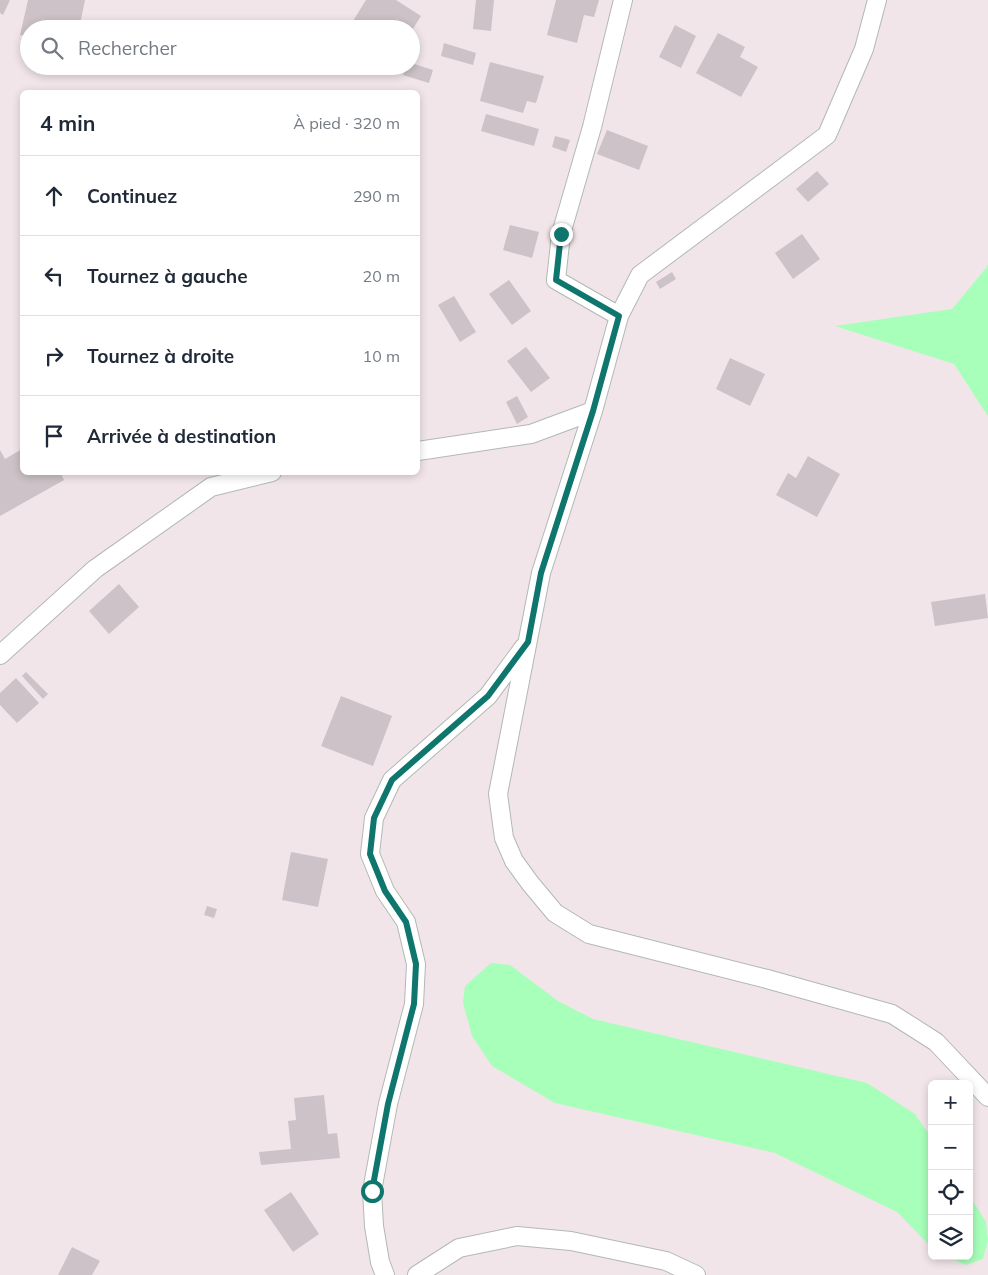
<!DOCTYPE html>
<html lang="fr">
<meta charset="utf-8">
<style>
body{margin:0;font-family:Mulish,sans-serif;background:#f2f2f3;color:#1f2937}
.controls{position:absolute;right:15px;bottom:15px;display:grid;overflow:hidden;border-radius:8px;box-shadow:0 2px 8px #0003}
.controls button{width:45px;height:45px;display:grid;place-items:center;padding:0;border:0;border-bottom:1px solid #e0e1e3;background:#fff;color:#1f2937;font:25px sans-serif}
.stop{position:absolute;width:15px;height:15px;margin:-11px;border:4px solid #0f766e;border-radius:50%;background:#fff}
.stop.end{background:#0f766e;border-color:#fff;box-shadow:0 1px 5px #0008}
.list{margin:0;padding:0;list-style:none}
h2{display:flex;justify-content:space-between;align-items:center;height:65px;margin:0;padding:0 20px;font-size:21px}
h2 small{font-size:16px;font-weight:400;color:#747a83}
.list li{display:grid;grid-template-columns:32px 1fr auto;gap:15px;align-items:center;box-sizing:border-box;height:80px;padding:0 20px;border-top:1px solid #e0e1e3}
.list b{display:block;font-size:19px;white-space:nowrap}
.list em{font-size:16px;font-style:normal;color:#747a83}
.icon{flex:none;width:28px;height:28px;fill:none;stroke:currentColor;stroke-width:2;stroke-linecap:round;stroke-linejoin:round}
.map{position:relative;flex:none;width:988px;height:1275px;overflow:hidden}
.search{position:absolute;background:#fff;box-shadow:0 2px 8px #0003;left:20px;top:20px;width:400px;height:55px;display:flex;align-items:center;gap:12px;box-sizing:border-box;padding:0 18px;border-radius:28px;color:#747a83;font-size:19px}
.panel{position:absolute;background:#fff;box-shadow:0 2px 8px #0003;left:20px;top:90px;width:400px;height:385px;border-radius:8px}
.map>svg:first-child{display:block}
.water{fill:#a7ffba}
.building{fill:#ccc2c7}
.lines{fill:none;stroke-linecap:round;stroke-linejoin:round}
.minor-casing{stroke:#b1b9b4;stroke-width:20}
.minor{stroke:#fff;stroke-width:18}
.route{stroke:#0f766e;stroke-width:6}
</style>
<div class="map">
<svg width="988" height="1275" viewBox="0 0 988 1275">
<rect width="100%" height="100%" fill="#f1e5ea"/>
<path class="water" d="M988,264V416L954,364L835,326L952,309L986,268Z
M491,963L510,965L558,1001L593,1019L867,1083L915,1114L932,1139V1248L897,1212L775,1153L555,1103L492,1066L472,1036L463,1003L465,986Z
M969,1195L986,1222L988,1240L983,1259L966,1265L946,1256H969Z"/>
<path class="building" d="M0,0H10L3,15L0,13Z
M28,0H85L79,29H29V36L20,35Z
M366,0H396L421,16L411,32V29H365L353,21Z
M476,0H494L491,31L473,29Z
M556,0H599L594,17L584,15L577,43L547,35Z
M675,25L696,36L681,68L659,57Z
M718,33L745,47L740,57L758,67L741,97L696,73Z
M444,43L476,53L473,65L441,56Z
M490,62L544,76L536,103L527,101L523,113L480,101Z
M411,63L433,70L429,83L403,75L406,66H411Z
M486,114L539,129L534,146L481,131Z
M607,130L648,146L639,170L597,154Z
M555,136L570,140L566,152L552,147Z
M817,171L829,184L808,202L796,189Z
M510,225L539,232L532,258L503,250Z
M802,234L820,259L793,279L775,253Z
M672,272L676,279L660,289L656,282Z
M509,280L531,311L512,325L489,294Z
M454,296L476,332L460,342L438,305Z
M526,347L550,378L531,392L507,361Z
M730,358L765,374L750,406L716,389Z
M517,396L528,417L517,424L506,402Z
M22,449V472H60L64,480L0,516V450L5,459Z
M808,456L840,474L817,517L776,495L788,473L796,478Z
M119,584L139,607L109,634L89,611Z
M985,594L988,618L935,626L931,602Z
M26,672L48,694L43,699L22,676Z
M16,678L39,703L17,723L0,705V693Z
M341,696L392,716L373,766L321,746Z
M291,852L328,859L318,907L282,900Z
M207,906L217,909L214,918L204,915Z
M324,1095L328,1134L337,1133L340,1158L261,1165L259,1152L291,1149L288,1121L296,1120L294,1098Z
M291,1192L319,1234L293,1252L264,1210Z
M72,1247L100,1261L92,1275H58Z"/>
<g class="lines">
<defs>
<path id="minor" d="M877,0L864,49L827,135L640,275L619,316L593,411L541,573L498,794L504,838L514,861L530,883L555,913L589,934L767,979L892,1014L936,1042L988,1097
M619,316L556,280L561,234L592,127L623,0
M418,451L531,434L593,411
M0,655L95,569L211,487L272,472
M385,1275L380,1262L374,1226L372,1191L388,1104L414,1004L416,964L406,922L385,891L370,854L374,818L392,780L488,696L524,647
M417,1275L459,1248L517,1236L571,1241L666,1261L696,1275"/>
</defs>
<use href="#minor" class="minor-casing"/>
<use href="#minor" class="minor"/>
</g>
<g class="lines">
<path class="route" d="M372,1191L388,1104L414,1004L416,964L406,922L385,891L370,854L374,818L392,780L488,696L528,642L541,573L593,411L619,316L556,280L561,234"/>
</g>
</svg>
<div class="controls">
<button>+</button>
<button>−</button>
<button><svg class="icon" aria-label="locate" viewBox="0 0 24 24"><circle cx="12" cy="12" r="6"/><path d="M12 2v4M12 18v4M2 12h4M18 12h4"/></svg></button>
<button><svg class="icon" aria-label="layers" viewBox="0 0 24 24"><path d="M12 4l9 5-9 5-9-5zM3 14l9 5 9-5"/></svg></button>
</div>
<div class="stop" style="left:372px;top:1191px"></div>
<div class="stop end" style="left:561px;top:234px"></div>
<div class="search"><svg class="icon" aria-label="search" viewBox="0 0 24 24"><circle cx="10" cy="10" r="6"/><path d="M15 15l6 6"/></svg>Rechercher</div>
<section class="panel">
<h2>4 min<small>À pied · 320 m</small></h2>
<ul class="list">
<li><svg class="icon" aria-label="ahead" viewBox="0 0 24 24"><path d="M12 20V5M6 11l6-6 6 6"/></svg><div><b>Continuez</b></div><em>290 m</em></li>
<li><svg class="icon" aria-label="left" viewBox="0 0 24 24"><path d="M17 20v-9H6M10 6l-5 5 5 5"/></svg><div><b>Tournez à gauche</b></div><em>20 m</em></li>
<li><svg class="icon" aria-label="right" viewBox="0 0 24 24"><path d="M7 20v-9h11M14 6l5 5-5 5"/></svg><div><b>Tournez à droite</b></div><em>10 m</em></li>
<li><svg class="icon" aria-label="arrive" viewBox="0 0 24 24"><path d="M6 21V4h12l-3 4 3 4H6"/></svg><div><b>Arrivée à destination</b></div></li>
</ul>
</section>
</div>
